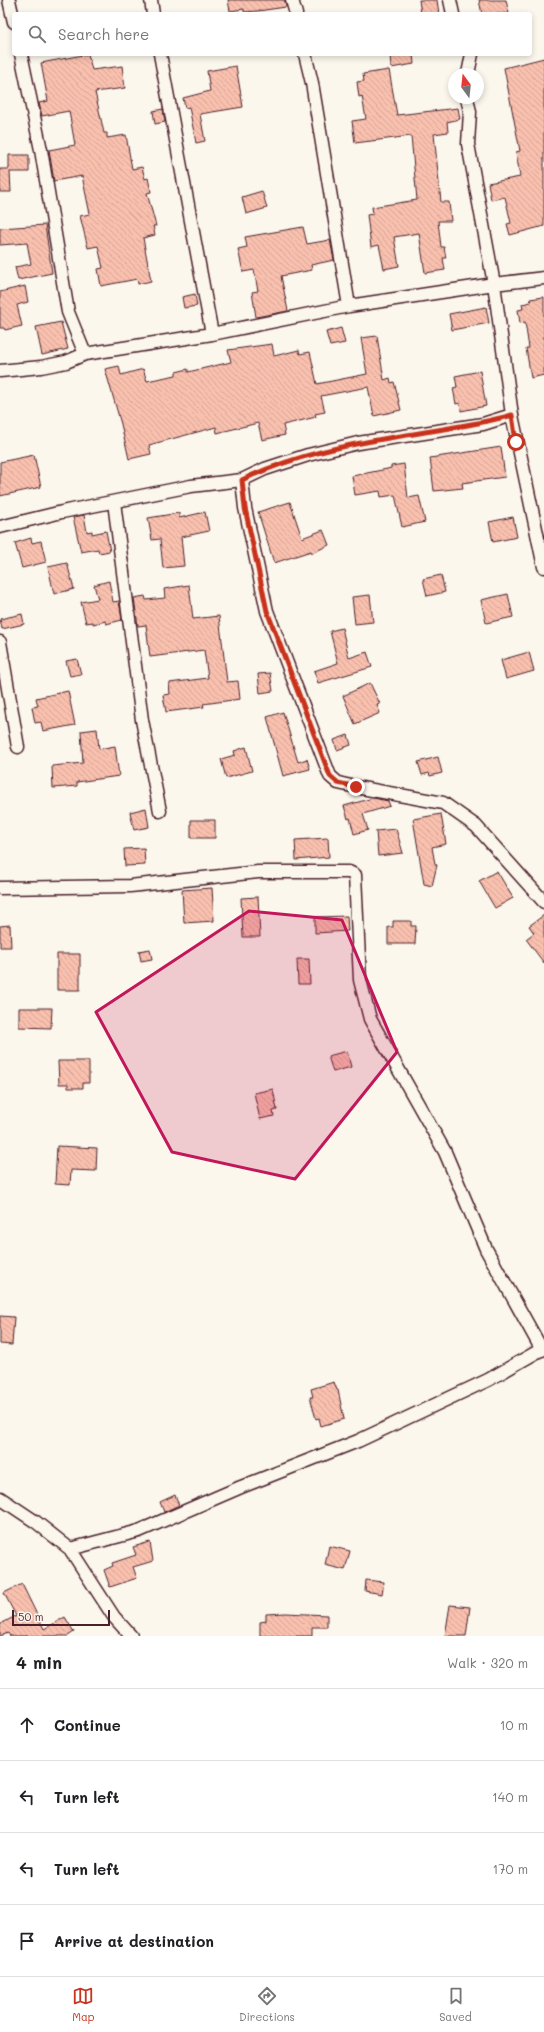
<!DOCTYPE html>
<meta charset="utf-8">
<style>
body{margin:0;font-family:Mali,sans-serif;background:#f2f2f2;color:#202124}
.compass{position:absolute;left:448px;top:68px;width:36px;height:36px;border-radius:50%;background:#fff;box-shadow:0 2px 6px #0003;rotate:345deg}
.scale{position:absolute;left:12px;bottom:10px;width:98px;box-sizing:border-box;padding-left:4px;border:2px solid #4a1f2b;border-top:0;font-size:11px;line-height:14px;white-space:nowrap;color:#4a1f2b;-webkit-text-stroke:3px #fbf7ec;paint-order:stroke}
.stop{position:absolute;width:12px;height:12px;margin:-9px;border:3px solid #c8321e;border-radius:50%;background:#fff}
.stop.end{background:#c8321e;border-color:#fff;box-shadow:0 1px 4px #0008}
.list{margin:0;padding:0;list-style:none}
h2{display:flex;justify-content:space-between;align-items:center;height:52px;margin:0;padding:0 16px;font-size:17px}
h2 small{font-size:13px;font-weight:400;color:#757577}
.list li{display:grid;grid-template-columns:26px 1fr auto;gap:12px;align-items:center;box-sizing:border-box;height:72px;padding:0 16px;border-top:1px solid #e0e0e0}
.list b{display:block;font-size:15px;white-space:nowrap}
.list em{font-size:13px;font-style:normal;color:#757577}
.icon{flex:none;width:22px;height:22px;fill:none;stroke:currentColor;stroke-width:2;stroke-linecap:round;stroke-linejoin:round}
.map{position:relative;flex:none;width:544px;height:1636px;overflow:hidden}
.search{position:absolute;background:#fff;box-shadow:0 2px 6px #0003;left:12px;right:12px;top:12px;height:44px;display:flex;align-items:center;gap:10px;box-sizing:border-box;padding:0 14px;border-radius:4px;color:#757577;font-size:15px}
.sheet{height:340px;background:#fff}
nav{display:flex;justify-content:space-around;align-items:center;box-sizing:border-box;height:56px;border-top:1px solid #e0e0e0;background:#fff;font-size:11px;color:#757577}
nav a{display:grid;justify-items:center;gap:2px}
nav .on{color:#c8321e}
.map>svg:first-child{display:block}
.building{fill:url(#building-back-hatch);stroke:#4a1f2b}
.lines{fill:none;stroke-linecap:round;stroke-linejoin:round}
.minor-casing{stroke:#4a1f2b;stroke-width:15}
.minor{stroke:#fbf7ec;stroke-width:12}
.route{stroke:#c8321e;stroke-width:5}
.marked{fill:#c2185b;fill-opacity:0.2;stroke:#c2185b;stroke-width:3;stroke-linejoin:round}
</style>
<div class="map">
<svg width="544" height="1636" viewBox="0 0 544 1636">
<defs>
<pattern id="building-back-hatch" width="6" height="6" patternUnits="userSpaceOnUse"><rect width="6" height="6" fill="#f9c0ae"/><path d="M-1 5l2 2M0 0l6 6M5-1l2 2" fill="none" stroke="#d7a596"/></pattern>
</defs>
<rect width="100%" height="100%" fill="#fbf7ec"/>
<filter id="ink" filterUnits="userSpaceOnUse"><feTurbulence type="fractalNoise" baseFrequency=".025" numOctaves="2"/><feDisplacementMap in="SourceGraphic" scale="8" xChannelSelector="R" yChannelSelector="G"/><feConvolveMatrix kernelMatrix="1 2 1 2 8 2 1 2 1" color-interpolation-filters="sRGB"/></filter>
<g filter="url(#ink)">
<path class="building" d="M228,0H285L286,7L258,11L244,12V9L230,11Z
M419,0H437L439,14H421Z
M479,0H506L509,14H482Z
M88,54L92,70L122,66L125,88L95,92L104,133H107V138L126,135L132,169L142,167L145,179L148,178L151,192L147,193L156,226H153L155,235L143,238L151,281L138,284L137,279L101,286L98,269L103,268L98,246L88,248L80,216L90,214L82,176L54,181L49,150L75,145L69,111L42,116L39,103L48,101L41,63Z
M390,54H413L414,64L391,68Z
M544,58V226L510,235L507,224L511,223L505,197L491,200L488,183L520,177L516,152L520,151L504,68Z
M236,66L243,107L200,114L205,141L196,143L189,107L185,108L183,98L210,91L207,71Z
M389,70L397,115L458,108L460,119L447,122L448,132L434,134L441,202H449L451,221H438L441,247H444L446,258H443L445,270L425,273L419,233L394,237L399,266L384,269L379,245L371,247L367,215L373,214L372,207L417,200L411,136L355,143L352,121L366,119L362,96L359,97L357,82L364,81L363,74Z
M163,109L165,122L155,124L153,111Z
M9,155H29V172H10L11,192H0V169H9Z
M262,191L267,208L246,214L242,197Z
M45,225L52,273L18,280L15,267L31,264L27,243L0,245V228Z
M303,227L307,244L330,240L334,260L311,265L312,270L281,276L288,311L256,317L252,292L258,291L254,270L243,272L238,249L247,247L245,237Z
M25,286L28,302L17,305L22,326L5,330L4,328H0V292Z
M195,294L197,306L184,308L182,297Z
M544,297V375L531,378L526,348H529L525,322L520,323L518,310L523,309L522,304L531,302L530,299Z
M486,307L489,323L452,330L449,314Z
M61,322L68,349L42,355L36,327Z
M341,328L345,343L330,346L326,332Z
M377,336L384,380L390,378L391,383L394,382L401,410L374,416L368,387L321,396L325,412L315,414L316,417L283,425L285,435L262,440L258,423L217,433L216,427L149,445L151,454L129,459L121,424L105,369L119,366L121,375L143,369L147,381L176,375V372L188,369V372L231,362L228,350L272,344L274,356L299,350L300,354L310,352L317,384L367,374L361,338Z
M480,371L486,406L461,411L460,403L456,404L453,388L457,387L455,376Z
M501,447L505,477L462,483L463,488L434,491L430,458Z
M34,455L41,487L0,496V462Z
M404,464L408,498L419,496L425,522L402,527L395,495L381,497L380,491L355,495L352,476L387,469L391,468V466Z
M290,502L302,538L323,530L329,545L312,553L311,551L274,563L258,512Z
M205,512L209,531L181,537L184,566L163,568L160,539L152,540L148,518L179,513V518Z
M84,515L87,532L92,531V534L106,531L110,551L99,553L98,549L81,552L73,517Z
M513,517L517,537L493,542L489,522Z
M31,538L32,543L41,541L46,562L22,568L15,543Z
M67,563L74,589L54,594L48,567Z
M441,575L445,592L427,596L423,579Z
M109,581L113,602L119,601L122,620L106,624V621L93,624V622L86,623L81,602L98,599L94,585Z
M189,585L193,619L219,616L227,682L238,681L240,699L203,704L204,707L166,712L163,695L170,694L169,683L208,678L204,650L150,657L146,625L138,626L134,598L145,596L146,600L165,598L164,589Z
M508,594L513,617L486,623L481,600Z
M370,595L373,622L355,624L352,597Z
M22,614L24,624L2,629L0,619Z
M342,628L349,658L367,652L372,667L318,683L314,671L338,663L330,631Z
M529,652L534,671L506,679L501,660Z
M77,659L81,674L70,676L66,661Z
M270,673L273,691L260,693L258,674Z
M370,683L380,704L377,705L380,713L355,724L343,696Z
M68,691L75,725L43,731L41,722L35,723L32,707L38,706L36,698Z
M283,712L298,762L307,759L310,769L283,776L267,717Z
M97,729L99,749L115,746L119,776L77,782V786L53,788L52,766L83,763L81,731Z
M348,735L351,745L337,750L334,740Z
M246,747L252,771L226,778L221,759L235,755L234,751Z
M438,757L442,773L430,776L429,773L422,775L418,762Z
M373,798L388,801L390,806L363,814L368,830L354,834L350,818L348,819L344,806Z
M146,808L149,827L134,830L130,812Z
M441,814L446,844L432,847L435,864L437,865L432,886L424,884L413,819Z
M191,820H215V838H191Z
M396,829L403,853L378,856L376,831Z
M328,838L329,857L296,860L295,840Z
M144,848L145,865L125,866L124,849Z
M497,871L513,898L495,908L479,881Z
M212,888L214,921L184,923L182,890Z
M258,897L260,937H243L241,898Z
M544,915V963L526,939L534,933L529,926Z
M347,916L348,931L315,933V917Z
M393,921H411V926H416L415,944H388V927H393Z
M10,925L11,947H0V926Z
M150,949L152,959L141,961L139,951Z
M57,954H80V990H57Z
M297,959H309L310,984H298Z
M19,1008H52L51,1028L19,1027Z
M347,1051L351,1067L333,1072L328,1056Z
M58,1061H89V1083H83V1088H68V1084H59Z
M273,1089L277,1110L273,1111L274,1116L260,1119L254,1093Z
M57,1146L97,1148L96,1171L71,1170L70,1185L55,1184Z
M0,1316L14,1317L12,1345L0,1344Z
M334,1382L337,1390H338L344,1419L321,1426L319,1418L316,1419L310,1397H313L311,1389Z
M175,1495L179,1505L164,1512L160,1502Z
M150,1542L153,1561L133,1567L137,1578L110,1587L104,1570L113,1566L112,1563L136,1555L133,1547Z
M329,1546L350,1551L345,1570L325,1565Z
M366,1580L384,1582L382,1594L365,1591Z
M22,1584L44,1629L65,1617L74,1632L68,1636H10L8,1633L0,1636V1624L16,1616L4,1593Z
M450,1605L470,1607L466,1636H445Z
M286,1613L327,1615V1627H312V1636H260V1622L266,1621V1614Z"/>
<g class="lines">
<defs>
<path id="minor" d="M9,0L14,22
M151,0L153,14
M292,0L296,14
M450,0L453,14
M21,54L41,150L68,312L85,354
M160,54L212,334
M305,54L312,83L349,306
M468,74L472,54
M467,98L470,112L468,144L494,284L512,415L544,567
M0,371L41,367L66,362L85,354L212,334L349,306L494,284L544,278
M242,480L245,508L267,611L330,776L338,783L356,787L443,803L476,826L544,902
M114,502L142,720L160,811
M0,527L62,512L191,486L242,480L265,469L308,455L358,443L483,424L512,415
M0,642L18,747
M0,888L130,886L258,872H349L355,875L360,980L370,1019L445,1152L486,1249L542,1350
M0,1498L36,1522L70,1549L114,1617L131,1636
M70,1549L139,1531L241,1487L358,1441L488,1380L544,1348"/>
</defs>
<use href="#minor" class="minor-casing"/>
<use href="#minor" class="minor"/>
</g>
</g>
<g class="lines" filter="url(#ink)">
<path class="route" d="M356,787L338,783L330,776L267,611L245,508L242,480C294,455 350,444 407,435C442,429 477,425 512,415L516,442"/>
</g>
<path class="marked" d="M249,911L342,920L397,1052L295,1179L172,1152L96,1012Z"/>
</svg>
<svg class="compass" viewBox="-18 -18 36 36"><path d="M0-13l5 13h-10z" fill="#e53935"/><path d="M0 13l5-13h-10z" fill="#757577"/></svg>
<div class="scale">50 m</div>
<div class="stop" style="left:516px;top:442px"></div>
<div class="stop end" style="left:356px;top:787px"></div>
<div class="search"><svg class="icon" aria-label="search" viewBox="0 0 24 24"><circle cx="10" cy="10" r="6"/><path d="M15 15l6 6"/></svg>Search here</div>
</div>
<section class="sheet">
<h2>4 min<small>Walk · 320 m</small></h2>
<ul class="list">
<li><svg class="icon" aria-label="ahead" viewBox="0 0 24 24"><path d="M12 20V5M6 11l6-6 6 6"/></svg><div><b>Continue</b></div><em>10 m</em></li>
<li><svg class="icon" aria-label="left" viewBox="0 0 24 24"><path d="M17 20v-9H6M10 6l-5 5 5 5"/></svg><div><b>Turn left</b></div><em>140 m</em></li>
<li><svg class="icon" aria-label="left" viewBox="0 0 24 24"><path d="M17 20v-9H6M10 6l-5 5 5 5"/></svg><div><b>Turn left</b></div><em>170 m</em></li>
<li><svg class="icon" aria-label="arrive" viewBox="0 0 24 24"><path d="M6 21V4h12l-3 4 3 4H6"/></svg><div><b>Arrive at destination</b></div></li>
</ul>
</section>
<nav>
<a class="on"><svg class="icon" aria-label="map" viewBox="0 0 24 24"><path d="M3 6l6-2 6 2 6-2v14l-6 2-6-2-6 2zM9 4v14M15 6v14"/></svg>Map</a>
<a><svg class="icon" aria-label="directions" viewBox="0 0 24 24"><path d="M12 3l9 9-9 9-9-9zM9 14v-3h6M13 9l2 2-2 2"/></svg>Directions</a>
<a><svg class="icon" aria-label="saved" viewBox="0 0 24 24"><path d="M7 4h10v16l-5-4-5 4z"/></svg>Saved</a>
</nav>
